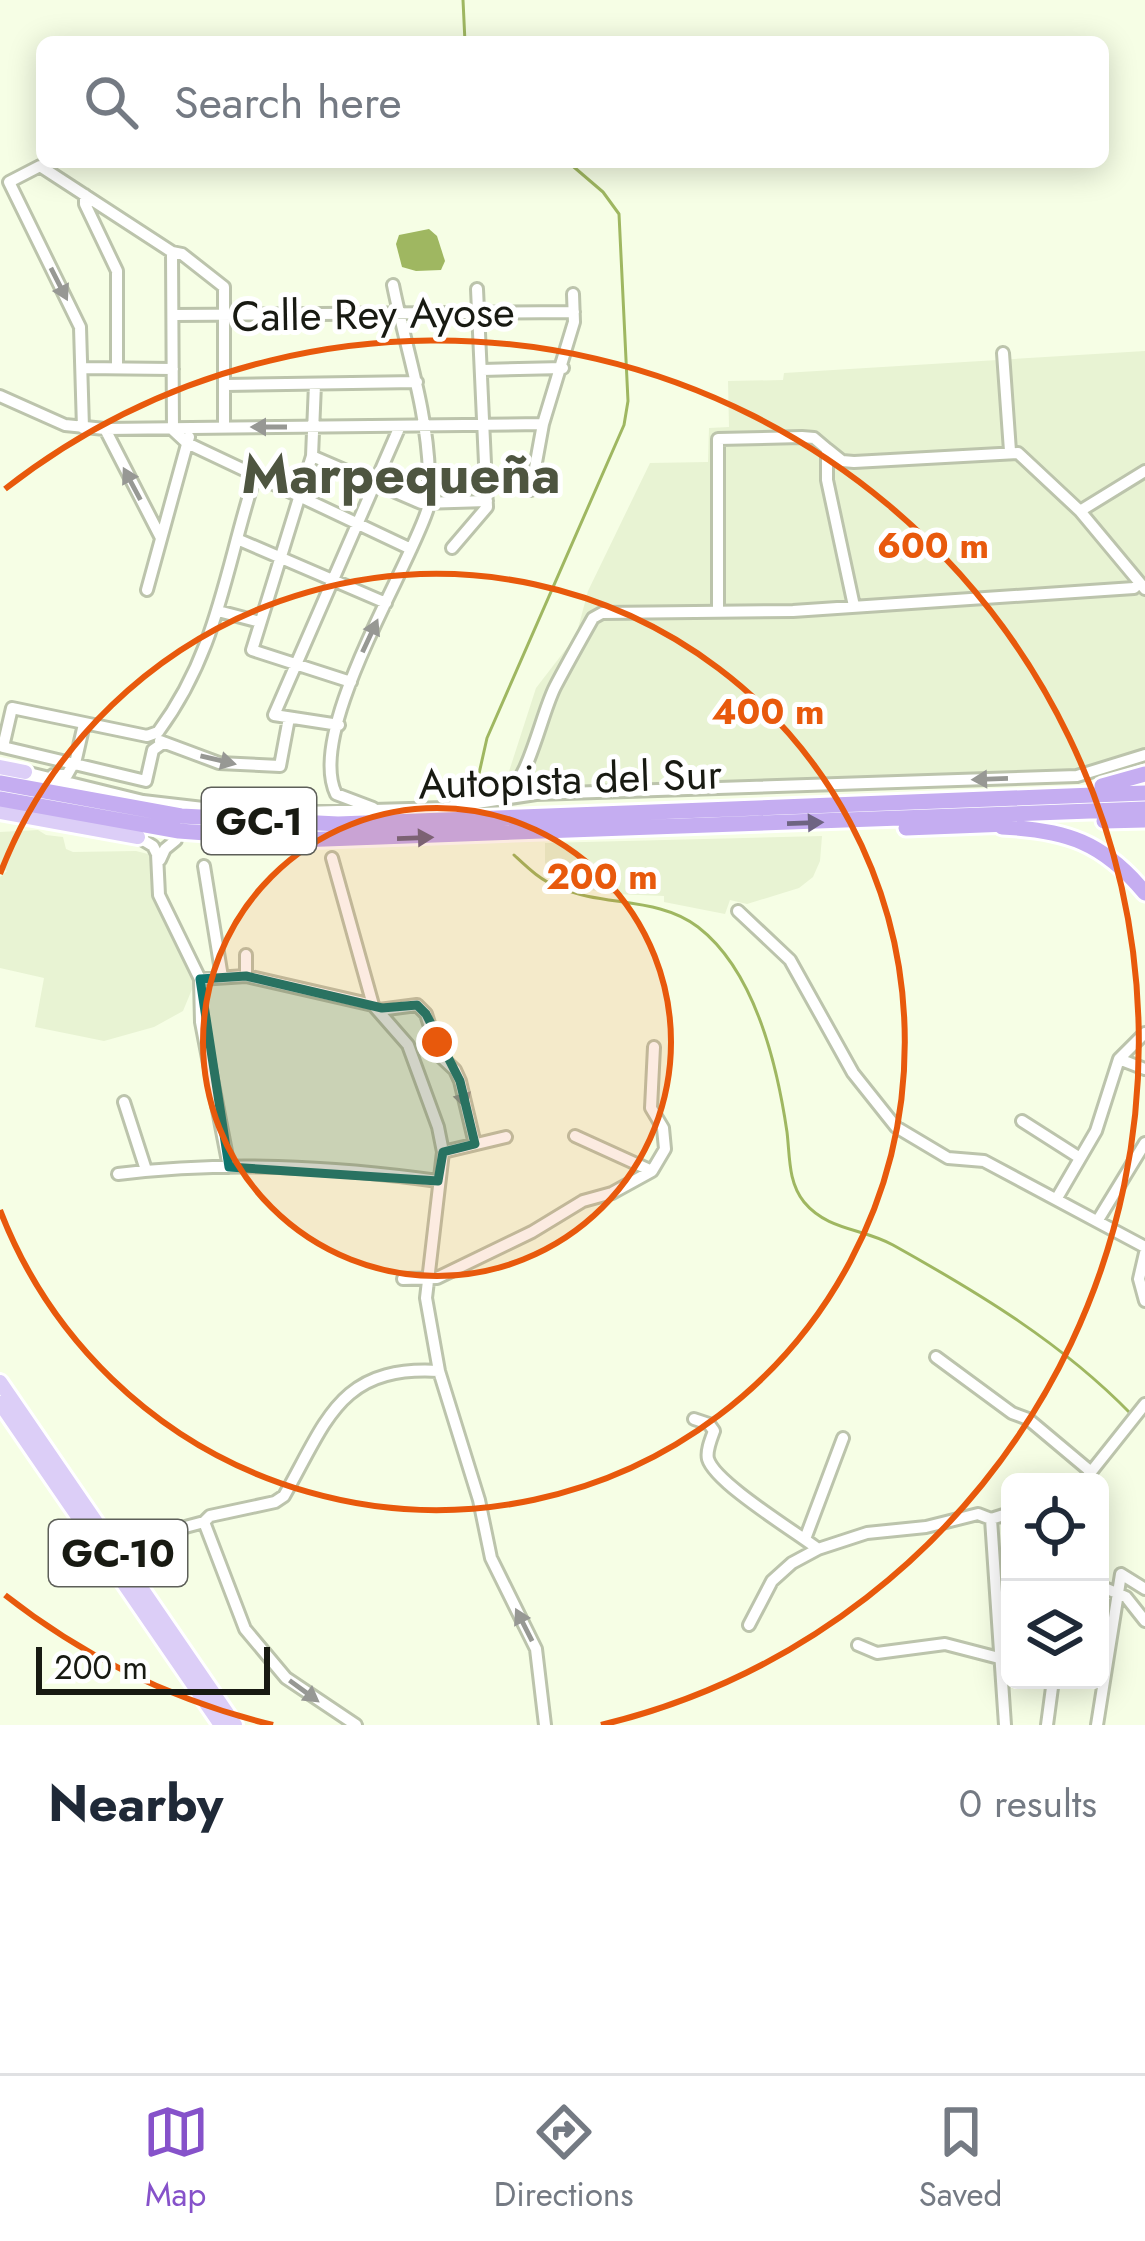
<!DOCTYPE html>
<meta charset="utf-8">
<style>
body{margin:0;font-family:Jost,sans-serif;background:#f2f2f3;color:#1f2937}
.controls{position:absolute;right:36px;bottom:36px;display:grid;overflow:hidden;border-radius:18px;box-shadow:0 6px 30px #0003}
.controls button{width:108px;height:108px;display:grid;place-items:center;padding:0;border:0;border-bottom:3px solid #e0e1e3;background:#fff;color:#1f2937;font:60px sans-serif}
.scale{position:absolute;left:36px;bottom:30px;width:234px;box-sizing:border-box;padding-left:12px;border:6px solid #181a12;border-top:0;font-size:33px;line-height:42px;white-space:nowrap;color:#181a12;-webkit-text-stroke:9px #fff;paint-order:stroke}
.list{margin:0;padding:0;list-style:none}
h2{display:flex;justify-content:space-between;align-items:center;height:156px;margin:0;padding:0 48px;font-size:51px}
h2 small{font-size:39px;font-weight:400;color:#747a83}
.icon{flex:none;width:66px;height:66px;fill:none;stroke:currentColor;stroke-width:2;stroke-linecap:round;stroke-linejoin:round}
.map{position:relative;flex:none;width:1145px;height:1725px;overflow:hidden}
.search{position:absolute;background:#fff;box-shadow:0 6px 30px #0003;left:36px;right:36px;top:36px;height:132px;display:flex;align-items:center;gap:30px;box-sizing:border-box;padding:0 42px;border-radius:18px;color:#747a83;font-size:45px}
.sheet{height:348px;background:#fff}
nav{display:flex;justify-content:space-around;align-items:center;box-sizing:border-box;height:168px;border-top:3px solid #e0e1e3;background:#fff;font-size:33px;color:#747a83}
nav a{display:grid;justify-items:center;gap:6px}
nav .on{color:#8652ca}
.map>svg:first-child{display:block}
.built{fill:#e8f3d3}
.water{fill:#9fb761}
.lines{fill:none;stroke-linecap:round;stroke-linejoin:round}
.stream{stroke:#9fb761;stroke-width:3}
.minor-casing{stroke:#bcc4ac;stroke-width:16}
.major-casing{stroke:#fff;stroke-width:20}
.highway-casing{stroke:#fff;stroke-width:21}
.minor{stroke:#fff;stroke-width:10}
.major{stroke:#dccef7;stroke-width:14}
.highway{stroke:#c5adf1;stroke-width:15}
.oneway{fill:#979894}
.oneway2{fill:#6e6482}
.marked{fill:#0f766e;fill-opacity:0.2;stroke:#0f766e;stroke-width:9;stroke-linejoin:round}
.ring{fill:none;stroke:#e8590c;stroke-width:6}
.labels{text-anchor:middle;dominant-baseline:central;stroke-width:10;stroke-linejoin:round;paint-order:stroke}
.shield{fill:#fff;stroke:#5d5f59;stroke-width:3}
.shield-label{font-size:39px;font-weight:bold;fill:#181a12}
.street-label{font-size:42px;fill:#181a12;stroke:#fff}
.district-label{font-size:54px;font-weight:bold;fill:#4e5540;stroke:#fff}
.centre{fill:#e8590c;stroke:#fff;stroke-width:6}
.ring-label{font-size:36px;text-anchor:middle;font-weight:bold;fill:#e8590c;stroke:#fff;stroke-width:10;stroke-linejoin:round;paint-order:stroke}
</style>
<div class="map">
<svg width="1145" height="1725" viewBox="0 0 1145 1725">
<rect width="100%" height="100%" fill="#f6fee5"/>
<path class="built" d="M1145,351V747L1089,768L534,797L503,790L536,688L576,636L588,591L650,463L708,462L709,428L729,427L728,381L783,380L784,373Z
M38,830L46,835L63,837L66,849L73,852L136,851L152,855L175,933L195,982L183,1011L154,1027L104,1041L35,1027L44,978L0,968V877L7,871L0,867V832Z
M822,836L820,861L813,877L799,888L747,904L730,900L725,914L664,902V896L613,894L569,886L545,863V843Z"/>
<path class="water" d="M429,229L437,236L445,261L441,270L416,271L402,267L396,244L399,235Z"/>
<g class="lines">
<path class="stream" d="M463,0L465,42
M476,787L487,738L624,425L628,401L619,214L603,192L568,162
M514,855C528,868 540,880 558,887C602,907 658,896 698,927C755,971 777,1064 787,1132C790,1157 788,1182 804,1202C828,1231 863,1228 893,1245C979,1293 1062,1343 1131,1414"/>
<defs>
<path id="minor" d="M85,195V204L117,271V368
M172,252L173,430
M173,315L574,312
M1003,353L1010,451
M82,368L173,369
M482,370L563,368
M315,384L312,456L252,650L351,682
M226,385L417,382
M0,396L65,425L105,429L543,424
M83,428L80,327L9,182L40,166L172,252L182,254L224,287V426
M105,429L161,538
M173,430L187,443L411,549
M827,449L842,461L854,462L1018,453L1080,511L1145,589
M312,456L421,503L487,501
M531,490L543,424L574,322L573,294
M1080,511L1145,471
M237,539L386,603
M452,548L487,507L477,289
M147,590L189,437
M218,611L260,622
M718,611V439L802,437L814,438L827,449V480L854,606
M339,725L274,715L400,426
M158,732L147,736L12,708L3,747L146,781L153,750L163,743
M158,732C218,651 225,569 255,476
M160,741L219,763L280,766L289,718
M25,772L143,801L229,811
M53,775H67L76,759L84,724
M502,800C529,782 540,717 555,687C567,664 580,641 593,618L602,613L793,611L1134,588L1139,583
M373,808L336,794C306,732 406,574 427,511C431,499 429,486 429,474C427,408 406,350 393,285
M266,813L445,808L536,794L1077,776L1145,755
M138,837L153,846L157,854L159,895L200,979L201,1022L229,1167
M332,858L373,1005L408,1045L438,1127L443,1152L426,1298L439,1371L479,1500L491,1558L536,1649L545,1725
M160,860L165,849L176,840
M204,866L222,977
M738,911L790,960L853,1073L896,1127L948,1158L984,1161L1145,1247
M246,955V976
M200,979L246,976L373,1005
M379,1010L417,1005L426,1014L439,1055L455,1070L460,1081L475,1144
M1119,1059L1145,1069
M124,1102L146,1170
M1022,1121L1080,1158
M575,1136L652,1171
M443,1152L506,1137
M118,1174C226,1161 330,1166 438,1181
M1057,1198L1096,1131L1119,1059L1145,1033
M1098,1220L1145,1143
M1145,1253L1139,1279L1145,1301
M403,1279L437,1278L532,1232L583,1201L612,1193L652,1171L665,1149L663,1128L651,1108L654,1047
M936,1357L1012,1413L1028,1419L1090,1471
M694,1419L709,1424L714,1431C711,1439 706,1451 708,1459C715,1483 796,1532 818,1549
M1083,1482L1145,1404
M991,1519L1005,1725
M204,1522L245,1629L286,1678L356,1725
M805,1539L843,1438
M114,1546L204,1522L210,1516L275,1502L284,1496C327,1421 339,1365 439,1371
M1100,1586L1126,1597L1145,1621
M749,1625L772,1581L792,1563L818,1549L867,1533L926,1527L978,1514L991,1519L1010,1513
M858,1645L877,1653L945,1644L999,1658
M1047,1725L1053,1680
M1097,1725L1121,1574L1145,1589"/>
<path id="major" d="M0,767L25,772
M0,812L138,837
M0,1382L235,1725
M0,1403L221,1725"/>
<path id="highway" d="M0,783L181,816L338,824L1145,793
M1102,786L1145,774
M0,799L179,831L298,840L1145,809
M1104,821L1145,820
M1002,827C1066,830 1103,842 1145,893
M906,828L1008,824"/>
</defs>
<use href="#minor" class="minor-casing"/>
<use href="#major" class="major-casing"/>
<use href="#highway" class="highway-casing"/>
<use href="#minor" class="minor"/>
<use href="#major" class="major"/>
<use href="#highway" class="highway"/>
</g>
<defs><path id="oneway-solid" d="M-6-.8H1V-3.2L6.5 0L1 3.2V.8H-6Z" transform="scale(3)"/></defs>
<g class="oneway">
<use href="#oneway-solid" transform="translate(59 284) rotate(63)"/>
<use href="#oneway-solid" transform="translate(269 427) rotate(-180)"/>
<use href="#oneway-solid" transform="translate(132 484) rotate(-118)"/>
<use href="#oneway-solid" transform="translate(370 636) rotate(-65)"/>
<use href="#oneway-solid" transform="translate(218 760) rotate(13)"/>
<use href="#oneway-solid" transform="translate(990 779) rotate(178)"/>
<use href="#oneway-solid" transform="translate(461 1091) rotate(74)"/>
<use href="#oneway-solid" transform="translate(524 1625) rotate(-117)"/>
<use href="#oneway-solid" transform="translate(304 1691) rotate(36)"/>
</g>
<g class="oneway2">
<use href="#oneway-solid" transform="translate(805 823) rotate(-2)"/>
<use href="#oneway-solid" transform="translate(415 838) rotate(-2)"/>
</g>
<path class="marked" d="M246,976L382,1008L417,1005L426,1014L460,1081L475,1144L443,1152L438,1181L229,1167L200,979Z"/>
<circle cx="437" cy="1042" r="234" fill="#e8590c" fill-opacity=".12"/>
<g class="ring">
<circle cx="437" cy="1042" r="234"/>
<path d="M0 874A468 468 0 1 1 0 1210"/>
<path d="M273 1725A702 702 0 0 1 5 1595M5 489A702 702 0 1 1 601 1725"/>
</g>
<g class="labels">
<g class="shield">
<rect x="202" y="788" width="114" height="66" rx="9"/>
<rect x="49" y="1520" width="138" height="66" rx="9"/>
</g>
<g class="shield-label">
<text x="259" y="821">GC-1</text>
<text x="118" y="1553">GC-10</text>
</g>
<g class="street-label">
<text transform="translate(373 314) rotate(-1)">Calle Rey Ayose</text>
<text transform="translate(570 779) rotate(-2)">Autopista del Sur</text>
</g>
<g class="district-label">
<text x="401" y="474">Marpequeña</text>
</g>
</g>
<circle cx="437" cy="1042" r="18" class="centre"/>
<g class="ring-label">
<text x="933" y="558">600 m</text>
<text x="768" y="724">400 m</text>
<text x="602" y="889">200 m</text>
</g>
</svg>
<div class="controls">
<button><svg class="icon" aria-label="locate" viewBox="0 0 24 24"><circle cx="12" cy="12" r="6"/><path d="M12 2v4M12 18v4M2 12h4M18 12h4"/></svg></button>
<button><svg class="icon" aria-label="layers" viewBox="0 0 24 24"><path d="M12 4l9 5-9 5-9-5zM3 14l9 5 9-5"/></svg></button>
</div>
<div class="scale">200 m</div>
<div class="search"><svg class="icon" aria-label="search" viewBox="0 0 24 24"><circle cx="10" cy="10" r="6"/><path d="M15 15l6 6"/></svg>Search here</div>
</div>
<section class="sheet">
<h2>Nearby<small>0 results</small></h2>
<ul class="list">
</ul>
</section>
<nav>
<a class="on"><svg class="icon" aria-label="map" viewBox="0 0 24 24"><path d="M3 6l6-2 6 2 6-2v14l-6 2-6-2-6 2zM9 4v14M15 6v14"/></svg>Map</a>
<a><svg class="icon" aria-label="directions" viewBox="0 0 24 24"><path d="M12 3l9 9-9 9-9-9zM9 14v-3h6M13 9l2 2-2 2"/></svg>Directions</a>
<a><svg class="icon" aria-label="saved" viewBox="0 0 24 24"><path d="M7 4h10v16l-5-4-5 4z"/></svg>Saved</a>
</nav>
